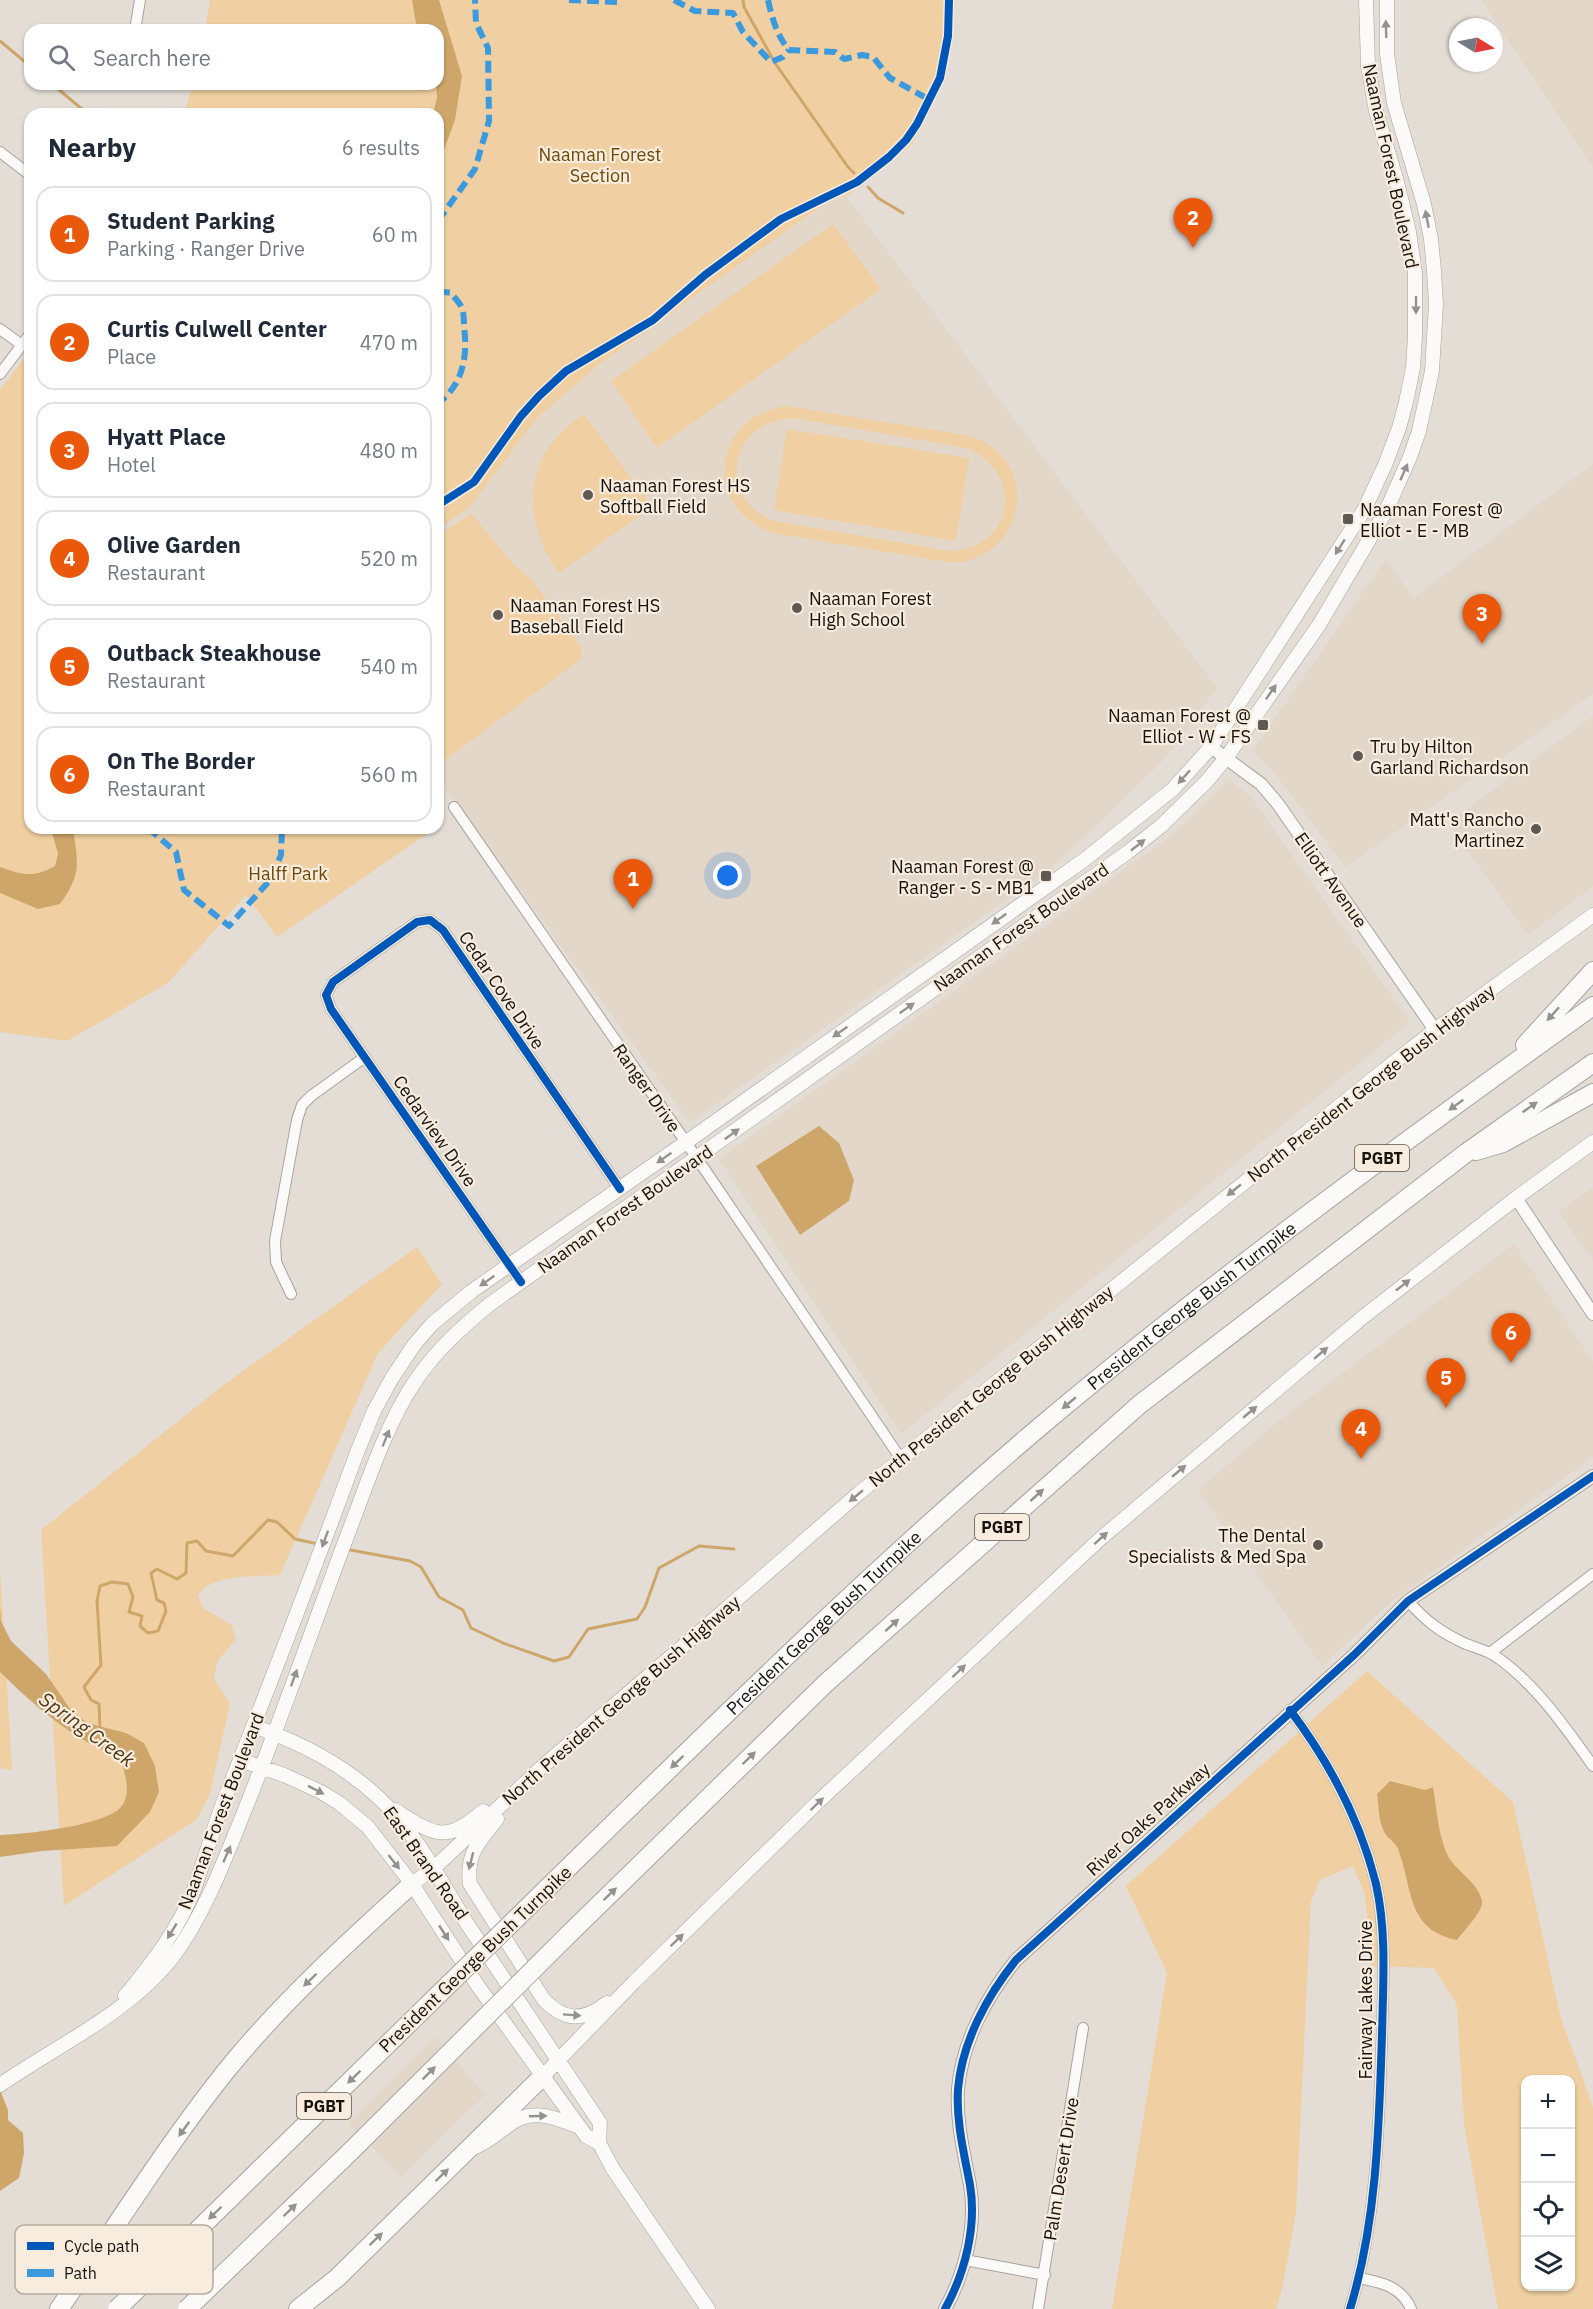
<!DOCTYPE html>
<meta charset="utf-8">
<style>
body{margin:0;font-family:"IBM Plex Sans",sans-serif;background:#f6f6f7;color:#1f2937}
.controls{position:absolute;right:18px;bottom:18px;display:grid;overflow:hidden;border-radius:12px;box-shadow:0 2px 4px #0004}
.controls button{width:54px;height:54px;display:grid;place-items:center;padding:0;border:0;border-bottom:2px solid #e0e1e3;background:#fff;color:#1f2937;font:30px sans-serif}
.compass{position:absolute;left:1449px;top:18px;width:54px;height:54px;border-radius:50%;background:#fff;box-shadow:0 2px 4px #0004;rotate:100deg}
.you{position:absolute;left:728px;top:876px;width:21px;height:21px;margin:-15px;border:4px solid #fff;border-radius:50%;background:#1a73e8;box-shadow:0 0 0 9px #1a73e833}
.badge{display:grid;place-items:center;width:39px;height:39px;border-radius:50%;background:#ea580c;color:#fff;font-size:20px;font-weight:700}
.pin{position:absolute;translate:-50% -50px;filter:drop-shadow(0 2px 3px #0008)}
.pin::after{content:'';position:absolute;top:32px;width:21px;height:18px;background:inherit;clip-path:polygon(0 0,100% 0,50% 100%)}
.list{margin:0;padding:0;list-style:none}
h2{display:flex;justify-content:space-between;align-items:center;height:78px;margin:0;padding:0 24px;font-size:26px}
h2 small{font-size:20px;font-weight:400;color:#747a83}
.list li{display:grid;grid-template-columns:39px 1fr auto;gap:18px;align-items:center;box-sizing:border-box;height:96px;margin:0 12px 12px;padding:0 12px;border:2px solid #e0e1e3;border-radius:18px}
.list b{display:block;font-size:22px;white-space:nowrap}
.list p{margin:0;font-size:20px;white-space:nowrap;color:#747a83}
.list em{font-size:20px;font-style:normal;color:#747a83}
.icon{flex:none;width:33px;height:33px;fill:none;stroke:currentColor;stroke-width:2;stroke-linecap:round;stroke-linejoin:round}
.map{position:relative;flex:none;width:1593px;height:2309px;overflow:hidden}
.search{position:absolute;background:#fff;box-shadow:0 2px 4px #0004;left:24px;top:24px;width:420px;height:66px;display:flex;align-items:center;gap:15px;box-sizing:border-box;padding:0 21px;border-radius:18px;color:#747a83;font-size:22px}
.panel{position:absolute;background:#fff;box-shadow:0 2px 4px #0004;left:24px;top:108px;width:420px;height:726px;border-radius:18px}
.map>svg:first-child{display:block}
.built{fill:#e2d7c8}
.green{fill:#f0d0a2;fill-rule:evenodd}
.water{fill:#cea66a}
.lines{fill:none;stroke-linecap:round;stroke-linejoin:round}
.stream{stroke:#cea66a;stroke-width:3}
.minor-casing{stroke:#a8a39d;stroke-width:12}
.tertiary-casing{stroke:#a8a39d;stroke-width:14}
.secondary-casing{stroke:#a8a39d;stroke-width:15}
.motorway-casing{stroke:#a8a39d;stroke-width:20}
.minor{stroke:#fbfaf9;stroke-width:10}
.tertiary{stroke:#fbfaf9;stroke-width:12}
.secondary{stroke:#fbfaf9;stroke-width:14}
.motorway{stroke:#fbfaf9;stroke-width:18}
.motorway-bridge-casing{stroke:#a8a39d;stroke-width:20;stroke-linecap:butt}
.motorway-bridge{stroke:#fbfaf9;stroke-width:18}
.quiet{stroke:#3b9ade;stroke-width:6;stroke-dasharray:12 6;stroke-linecap:butt}
.cycleway-casing{stroke:#f7ecdd;stroke-width:11}
.cycleway{stroke:#0057b8;stroke-width:8}
.oneway{fill:#94928f}
.poi-dot{fill:#5e5953;stroke:#f7ecdd;stroke-width:2}
.labels{text-anchor:middle;dominant-baseline:central;stroke-width:4.5;stroke-linejoin:round;paint-order:stroke}
.shield{fill:#f7ecdd;stroke:#5a534b;stroke-width:1.5}
.shield-label{font-size:16px;font-weight:bold;fill:#16120d}
.park-label{font-size:18px;fill:#6d4906;stroke:#f7ecdd}
.street-label{font-size:18px;fill:#16120d;stroke:#f7ecdd}
.poi-label{font-size:18px;fill:#16120d;stroke:#f7ecdd;text-anchor:start}
.water-label{font-size:20px;font-style:italic;fill:#4d3613;stroke:#f7ecdd}
.key{fill:#f7ecdd;stroke:#b4ab9f;stroke-width:1.5}
.key-label{font-size:16px;fill:#16120d}
</style>
<div class="map">
<svg width="1593" height="2309" viewBox="0 0 1593 2309">
<rect width="100%" height="100%" fill="#e3ddd6"/>
<path class="built" d="M1481,0H1593V168Z
M842,191L1217,688L1163,761L1053,867L690,1122L438,778V529L470,507L537,418L601,363Z
M1593,464V694L1345,867L1280,780L1253,750L1386,559L1413,598Z
M1593,716V886L1528,935L1448,823Z
M1229,779L1251,797L1410,1022L901,1434L719,1159L1171,836Z
M1593,1187V1261L1558,1212Z
M1514,1244L1593,1362V1457L1392,1601L1322,1666L1198,1490L1281,1419Z
M435,2037L485,2095L401,2177L349,2123Z"/>
<path class="green" d="M210,0H951L950,40L945,71L929,112L911,145L846,197L841,192L601,363L537,418L470,507L438,529V114H184L193,84H438V30H205Z
M833,224L881,289L657,448L611,381Z
M30,350V828H436L277,937L246,895L168,983L67,1041L0,1032V390Z
M787,406L965,435C1041,452 1031,556 954,563L773,533C701,508 712,415 787,406ZM792,418L967,448C1026,474 1013,549 950,551L779,522C717,506 724,423 792,418Z
M584,414L647,500L645,512L559,573C519,517 523,453 584,414Z
M787,429L969,458L956,541L774,510Z
M472,514L513,564L533,581L582,649L580,660L442,762L438,757V535Z
M417,1247L442,1284L378,1353L280,1575C256,1577 214,1573 198,1595L203,1608L232,1625L236,1640L218,1660L214,1679L230,1703L210,1794L197,1819L64,1906L41,1530L226,1383Z
M0,1566L1,1584L12,1770L0,1768Z
M1367,1671L1513,1802L1560,2015L1593,2107V2309H1498L1464,2125L1457,2005L1434,1968L1372,1966L1365,1895L1353,1866L1320,1880L1311,1901L1296,2213L1282,2289L1276,2309H1112L1167,1973L1126,1886ZM1526,2080H1570V2286H1526Z"/>
<path class="water" d="M412,0H439L462,76L455,120L438,166V114H433L437,98L436,84H438V30H417Z
M51,828H73C78,863 82,874 60,904L38,909L0,893V867C22,875 34,878 55,866L58,854Z
M819,1126L839,1143L854,1180L849,1201L800,1235L756,1166Z
M0,1606L1,1621L11,1641L46,1674L71,1710L87,1723L126,1733L144,1743L155,1766L159,1792L150,1812L117,1846L42,1851L0,1857V1835C26,1834 104,1826 121,1807C132,1794 125,1772 120,1758C70,1737 38,1709 0,1672Z
M1390,1781L1425,1790L1433,1787C1437,1810 1438,1835 1448,1856C1456,1871 1479,1883 1482,1901C1484,1910 1463,1932 1457,1940C1406,1930 1413,1888 1398,1849C1396,1843 1390,1840 1386,1835C1378,1823 1379,1807 1377,1794Z
M0,2090L8,2110V2120L23,2133L24,2153L19,2178L0,2191Z"/>
<g class="lines">
<path class="stream" d="M743,0L744,7L775,63L848,167L854,173
M0,41L30,66
M52,84L88,114
M868,187L878,198L903,213
M345,1549L410,1561L421,1567L439,1597L463,1610L471,1628L503,1643L554,1661L569,1657L588,1629L637,1619L645,1607L659,1568L699,1546L734,1549
M100,1729L99,1704L91,1700L84,1687L101,1665L97,1601L100,1586L112,1582L128,1584L133,1597L129,1612L142,1616L140,1626L148,1633L158,1631L166,1611L164,1603L157,1600L151,1573L157,1569L177,1579L186,1573L187,1543L197,1541L206,1551L233,1556L268,1520L277,1522L295,1539L318,1544"/>
<defs>
<path id="minor" d="M135,30L140,0
M0,152L30,175
M0,329L22,345
M0,374L30,334
M454,807L703,1167L901,1459
M521,1282L331,1009L326,995L333,982L417,922L430,920L443,930L620,1189
M291,1294L276,1262L275,1241L297,1120L302,1105L311,1096L365,1057
M1408,1601C1427,1622 1440,1632 1466,1644C1474,1647 1484,1650 1492,1654C1532,1679 1566,1728 1593,1766
M1490,1653L1593,1574
M1290,1710C1330,1763 1360,1820 1376,1884C1387,1933 1383,1985 1382,2034C1379,2126 1377,2221 1350,2309
M965,2260L1045,2275
M1359,2278C1381,2282 1402,2287 1411,2309
M1038,2309L1083,2028"/>
<path id="tertiary" d="M1211,747L1261,784L1278,804L1435,1030
M1516,1198L1593,1314
M945,2309C965,2273 977,2226 970,2185C964,2153 956,2122 958,2089C962,2042 987,1996 1016,1960L1354,1655L1408,1601L1593,1476"/>
<path id="secondary" d="M254,1726C301,1743 343,1764 380,1799C416,1833 440,1880 466,1922C510,1989 556,2056 600,2123L599,2143L613,2169L708,2309
M240,1760L284,1775L321,1792L339,1803L368,1827L412,1884L478,1986L586,2136L599,2143
M395,1810C433,1834 445,1845 483,1811
M497,1819C479,1842 466,1853 470,1884L544,2000C565,2021 582,2022 607,2003
M412,1884L434,1868L543,1766L695,1636L859,1493L1369,1082L1435,1030L1593,915
M125,1996C152,1963 179,1929 194,1889C206,1856 215,1822 228,1790C273,1677 316,1564 358,1450L374,1411L392,1378L414,1345L432,1324L472,1291L685,1143L1084,860L1173,789L1211,747L1364,510L1385,465L1399,428L1406,402L1413,368L1415,336V273L1409,232L1397,182L1376,111L1368,66L1366,0
M544,2075L635,1981L819,1801L1100,1539L1363,1317L1516,1198L1593,1142
M0,2085C56,2046 129,2013 172,1958C203,1917 223,1864 242,1817C280,1723 313,1626 349,1531C367,1484 386,1425 414,1383C435,1351 461,1328 490,1304L1128,852L1161,826L1207,781L1226,758L1319,625L1386,511L1410,457L1419,431L1432,371L1436,304L1434,271L1431,239L1424,204L1394,103L1387,54V0
M473,2148C488,2142 496,2134 509,2125C532,2107 555,2118 580,2127"/>
<g id="motorway">
<path d="M1525,1045L1593,971"/>
<path d="M1476,1151L1503,1143L1593,1093"/>
<path id="s1" d="M531,1904C698,1741 864,1576 1042,1425C1219,1276 1405,1141 1593,1006"/>
<path d="M568,1935L826,1683L1139,1405L1466,1153L1593,1063"/>
<path d="M59,2309C114,2230 166,2146 226,2071C281,2003 347,1943 412,1884"/>
<path d="M298,2309L337,2278L544,2075"/>
</g>
</defs>
<use href="#minor" class="minor-casing"/>
<use href="#tertiary" class="tertiary-casing"/>
<use href="#secondary" class="secondary-casing"/>
<use href="#motorway" class="motorway-casing"/>
<use href="#minor" class="minor"/>
<use href="#tertiary" class="tertiary"/>
<use href="#secondary" class="secondary"/>
<use href="#motorway" class="motorway"/>
<defs>
<path id="motorway-bridge" d="M117,2309L531,1904
M187,2309L349,2153L568,1935"/>
</defs>
<use href="#motorway-bridge" class="motorway-bridge-casing"/>
<use href="#motorway-bridge" class="motorway-bridge"/>
<path class="quiet" d="M569,0L618,2L621,0
M674,0L695,11L733,13L743,32L771,62L783,57L789,50
M768,0C772,18 777,36 789,50L835,52L844,59L862,55L873,57L890,78L930,100
M438,221L475,169L489,121L488,48L476,23L475,0
M438,291L451,293C454,297 460,303 462,308C464,314 464,321 464,327C468,356 463,385 438,403
M148,828L176,852L184,890L229,926L270,880L281,855L282,828"/>
<defs>
<path id="cycleway" d="M438,505L474,482L521,416L539,396L566,371L653,320L705,275L781,219L857,182L889,157L906,140L917,124L940,78L948,36L949,0
M521,1282L331,1009L326,995L333,982L417,922L430,920L443,930L620,1189
M1290,1710C1330,1763 1360,1820 1376,1884C1387,1933 1383,1985 1382,2034C1379,2126 1377,2221 1350,2309
M945,2309C965,2273 977,2226 970,2185C964,2153 956,2122 958,2089C962,2042 987,1996 1016,1960L1354,1655L1408,1601L1593,1476"/>
</defs>
<use href="#cycleway" class="cycleway-casing"/>
<use href="#cycleway" class="cycleway"/>
</g>
<defs><path id="oneway-solid" d="M-6-.8H1V-3.2L6.5 0L1 3.2V.8H-6Z" transform="scale(1.5)"/></defs>
<g class="oneway">
<use href="#oneway-solid" transform="translate(1386 29) rotate(-92)"/>
<use href="#oneway-solid" transform="translate(1427 219) rotate(-101)"/>
<use href="#oneway-solid" transform="translate(1416 305) rotate(90)"/>
<use href="#oneway-solid" transform="translate(1404 472) rotate(-66)"/>
<use href="#oneway-solid" transform="translate(1340 547) rotate(122)"/>
<use href="#oneway-solid" transform="translate(1271 692) rotate(-55)"/>
<use href="#oneway-solid" transform="translate(1184 777) rotate(132)"/>
<use href="#oneway-solid" transform="translate(1138 845) rotate(-38)"/>
<use href="#oneway-solid" transform="translate(999 919) rotate(144)"/>
<use href="#oneway-solid" transform="translate(907 1008) rotate(-35)"/>
<use href="#oneway-solid" transform="translate(1553 1014) rotate(132)"/>
<use href="#oneway-solid" transform="translate(840 1032) rotate(145)"/>
<use href="#oneway-solid" transform="translate(1456 1105) rotate(144)"/>
<use href="#oneway-solid" transform="translate(1530 1107) rotate(-35)"/>
<use href="#oneway-solid" transform="translate(732 1134) rotate(-36)"/>
<use href="#oneway-solid" transform="translate(664 1158) rotate(145)"/>
<use href="#oneway-solid" transform="translate(1234 1190) rotate(141)"/>
<use href="#oneway-solid" transform="translate(487 1281) rotate(145)"/>
<use href="#oneway-solid" transform="translate(1403 1285) rotate(-38)"/>
<use href="#oneway-solid" transform="translate(1321 1353) rotate(-40)"/>
<use href="#oneway-solid" transform="translate(1069 1403) rotate(140)"/>
<use href="#oneway-solid" transform="translate(1250 1412) rotate(-40)"/>
<use href="#oneway-solid" transform="translate(386 1438) rotate(-68)"/>
<use href="#oneway-solid" transform="translate(1179 1471) rotate(-40)"/>
<use href="#oneway-solid" transform="translate(1037 1495) rotate(-42)"/>
<use href="#oneway-solid" transform="translate(856 1496) rotate(140)"/>
<use href="#oneway-solid" transform="translate(1101 1538) rotate(-42)"/>
<use href="#oneway-solid" transform="translate(325 1539) rotate(110)"/>
<use href="#oneway-solid" transform="translate(892 1625) rotate(-42)"/>
<use href="#oneway-solid" transform="translate(959 1671) rotate(-43)"/>
<use href="#oneway-solid" transform="translate(294 1678) rotate(-70)"/>
<use href="#oneway-solid" transform="translate(749 1758) rotate(-44)"/>
<use href="#oneway-solid" transform="translate(677 1762) rotate(136)"/>
<use href="#oneway-solid" transform="translate(316 1790) rotate(27)"/>
<use href="#oneway-solid" transform="translate(817 1804) rotate(-44)"/>
<use href="#oneway-solid" transform="translate(227 1854) rotate(-66)"/>
<use href="#oneway-solid" transform="translate(471 1861) rotate(104)"/>
<use href="#oneway-solid" transform="translate(394 1862) rotate(52)"/>
<use href="#oneway-solid" transform="translate(610 1894) rotate(-44)"/>
<use href="#oneway-solid" transform="translate(172 1931) rotate(121)"/>
<use href="#oneway-solid" transform="translate(444 1933) rotate(57)"/>
<use href="#oneway-solid" transform="translate(677 1940) rotate(-44)"/>
<use href="#oneway-solid" transform="translate(310 1980) rotate(136)"/>
<use href="#oneway-solid" transform="translate(572 2015) rotate(4)"/>
<use href="#oneway-solid" transform="translate(429 2073) rotate(-45)"/>
<use href="#oneway-solid" transform="translate(354 2077) rotate(136)"/>
<use href="#oneway-solid" transform="translate(538 2116) rotate(-2)"/>
<use href="#oneway-solid" transform="translate(184 2129) rotate(126)"/>
<use href="#oneway-solid" transform="translate(442 2175) rotate(-44)"/>
<use href="#oneway-solid" transform="translate(290 2210) rotate(-44)"/>
<use href="#oneway-solid" transform="translate(215 2213) rotate(136)"/>
<use href="#oneway-solid" transform="translate(376 2239) rotate(-44)"/>
</g>
<g class="poi-dot">
<circle cx="588" cy="495" r="6"/>
<rect x="1342" y="513" width="12" height="12" rx="3"/>
<circle cx="797" cy="608" r="6"/>
<circle cx="498" cy="615" r="6"/>
<rect x="1257" y="719" width="12" height="12" rx="3"/>
<circle cx="1358" cy="756" r="6"/>
<circle cx="1536" cy="829" r="6"/>
<rect x="1040" y="870" width="12" height="12" rx="3"/>
<circle cx="1318" cy="1545" r="6"/>
</g>
<g class="labels">
<g class="shield">
<rect x="1355" y="1145" width="54" height="26" rx="4.5"/>
<rect x="975" y="1514" width="54" height="26" rx="4.5"/>
<rect x="297" y="2093" width="54" height="26" rx="4.5"/>
</g>
<g class="shield-label">
<text x="1382" y="1158">PGBT</text>
<text x="1002" y="1527">PGBT</text>
<text x="324" y="2106">PGBT</text>
</g>
<g class="park-label">
<text x="600" y="154">Naaman Forest<tspan x="600" dy="21">Section</tspan></text>
<text x="288" y="873">Halff Park</text>
</g>
<g class="street-label">
<text transform="translate(1391 166) rotate(78)">Naaman Forest Boulevard</text>
<text transform="translate(1331 880) rotate(55)">Elliott Avenue</text>
<text transform="translate(1021 927) rotate(-35)">Naaman Forest Boulevard</text>
<text transform="translate(502 990) rotate(56)">Cedar Cove Drive</text>
<text transform="translate(1371 1083) rotate(-38)">North President George Bush Highway</text>
<text transform="translate(647 1088) rotate(55)">Ranger Drive</text>
<text transform="translate(435 1131) rotate(55)">Cedarview Drive</text>
<text transform="translate(625 1209) rotate(-35)">Naaman Forest Boulevard</text>
<text stroke="none"><textPath href="#s1" startOffset="892">President George Bush Turnpike</textPath></text>
<text transform="translate(991 1386) rotate(-39)">North President George Bush Highway</text>
<text stroke="none"><textPath href="#s1" startOffset="406">President George Bush Turnpike</textPath></text>
<text transform="translate(621 1700) rotate(-41)">North President George Bush Highway</text>
<text transform="translate(221 1811) rotate(-69)">Naaman Forest Boulevard</text>
<text transform="translate(1148 1819) rotate(-42)">River Oaks Parkway</text>
<text transform="translate(426 1863) rotate(55)">East Brand Road</text>
<text transform="translate(475 1959) rotate(-44)">President George Bush Turnpike</text>
<text transform="translate(1365 2000) rotate(-90)">Fairway Lakes Drive</text>
<text transform="translate(1061 2169) rotate(-81)">Palm Desert Drive</text>
</g>
<g class="poi-label">
<text x="600" y="485">Naaman Forest HS<tspan x="600" dy="21">Softball Field</tspan></text>
<text x="1360" y="509">Naaman Forest @<tspan x="1360" dy="21">Elliot - E - MB</tspan></text>
<text x="809" y="598">Naaman Forest<tspan x="809" dy="21">High School</tspan></text>
<text x="510" y="605">Naaman Forest HS<tspan x="510" dy="21">Baseball Field</tspan></text>
<text x="1251" y="715" text-anchor="end">Naaman Forest @<tspan x="1251" dy="21">Elliot - W - FS</tspan></text>
<text x="1370" y="746">Tru by Hilton<tspan x="1370" dy="21">Garland Richardson</tspan></text>
<text x="1524" y="819" text-anchor="end">Matt's Rancho<tspan x="1524" dy="21">Martinez</tspan></text>
<text x="1034" y="866" text-anchor="end">Naaman Forest @<tspan x="1034" dy="21">Ranger - S - MB1</tspan></text>
<text x="1306" y="1535" text-anchor="end">The Dental<tspan x="1306" dy="21">Specialists &amp; Med Spa</tspan></text>
</g>
<g class="water-label">
<text transform="translate(87 1729) rotate(36)">Spring Creek</text>
</g>
</g>
<rect x="15" y="2225" width="198" height="69" rx="9" class="key"/>
<rect x="27" y="2242" width="27" height="8" fill="#0057b8"/>
<rect x="27" y="2269" width="27" height="8" fill="#3b9ade"/>
<g class="key-label">
<text x="64" y="2252">Cycle path</text>
<text x="64" y="2279">Path</text>
</g>
</svg>
<div class="controls">
<button>+</button>
<button>−</button>
<button><svg class="icon" aria-label="locate" viewBox="0 0 24 24"><circle cx="12" cy="12" r="6"/><path d="M12 2v4M12 18v4M2 12h4M18 12h4"/></svg></button>
<button><svg class="icon" aria-label="layers" viewBox="0 0 24 24"><path d="M12 4l9 5-9 5-9-5zM3 14l9 5 9-5"/></svg></button>
</div>
<svg class="compass" viewBox="-18 -18 36 36"><path d="M0-13l5 13h-10z" fill="#e53935"/><path d="M0 13l5-13h-10z" fill="#747a83"/></svg>
<div class="you"></div>
<div class="pin badge" style="left:633px;top:909px">1</div>
<div class="pin badge" style="left:1193px;top:248px">2</div>
<div class="pin badge" style="left:1482px;top:644px">3</div>
<div class="pin badge" style="left:1361px;top:1459px">4</div>
<div class="pin badge" style="left:1446px;top:1408px">5</div>
<div class="pin badge" style="left:1511px;top:1363px">6</div>
<div class="search"><svg class="icon" aria-label="search" viewBox="0 0 24 24"><circle cx="10" cy="10" r="6"/><path d="M15 15l6 6"/></svg>Search here</div>
<section class="panel">
<h2>Nearby<small>6 results</small></h2>
<ul class="list">
<li><span class="badge">1</span><div><b>Student Parking</b><p>Parking · Ranger Drive</p></div><em>60 m</em></li>
<li><span class="badge">2</span><div><b>Curtis Culwell Center</b><p>Place</p></div><em>470 m</em></li>
<li><span class="badge">3</span><div><b>Hyatt Place</b><p>Hotel</p></div><em>480 m</em></li>
<li><span class="badge">4</span><div><b>Olive Garden</b><p>Restaurant</p></div><em>520 m</em></li>
<li><span class="badge">5</span><div><b>Outback Steakhouse</b><p>Restaurant</p></div><em>540 m</em></li>
<li><span class="badge">6</span><div><b>On The Border</b><p>Restaurant</p></div><em>560 m</em></li>
</ul>
</section>
</div>
